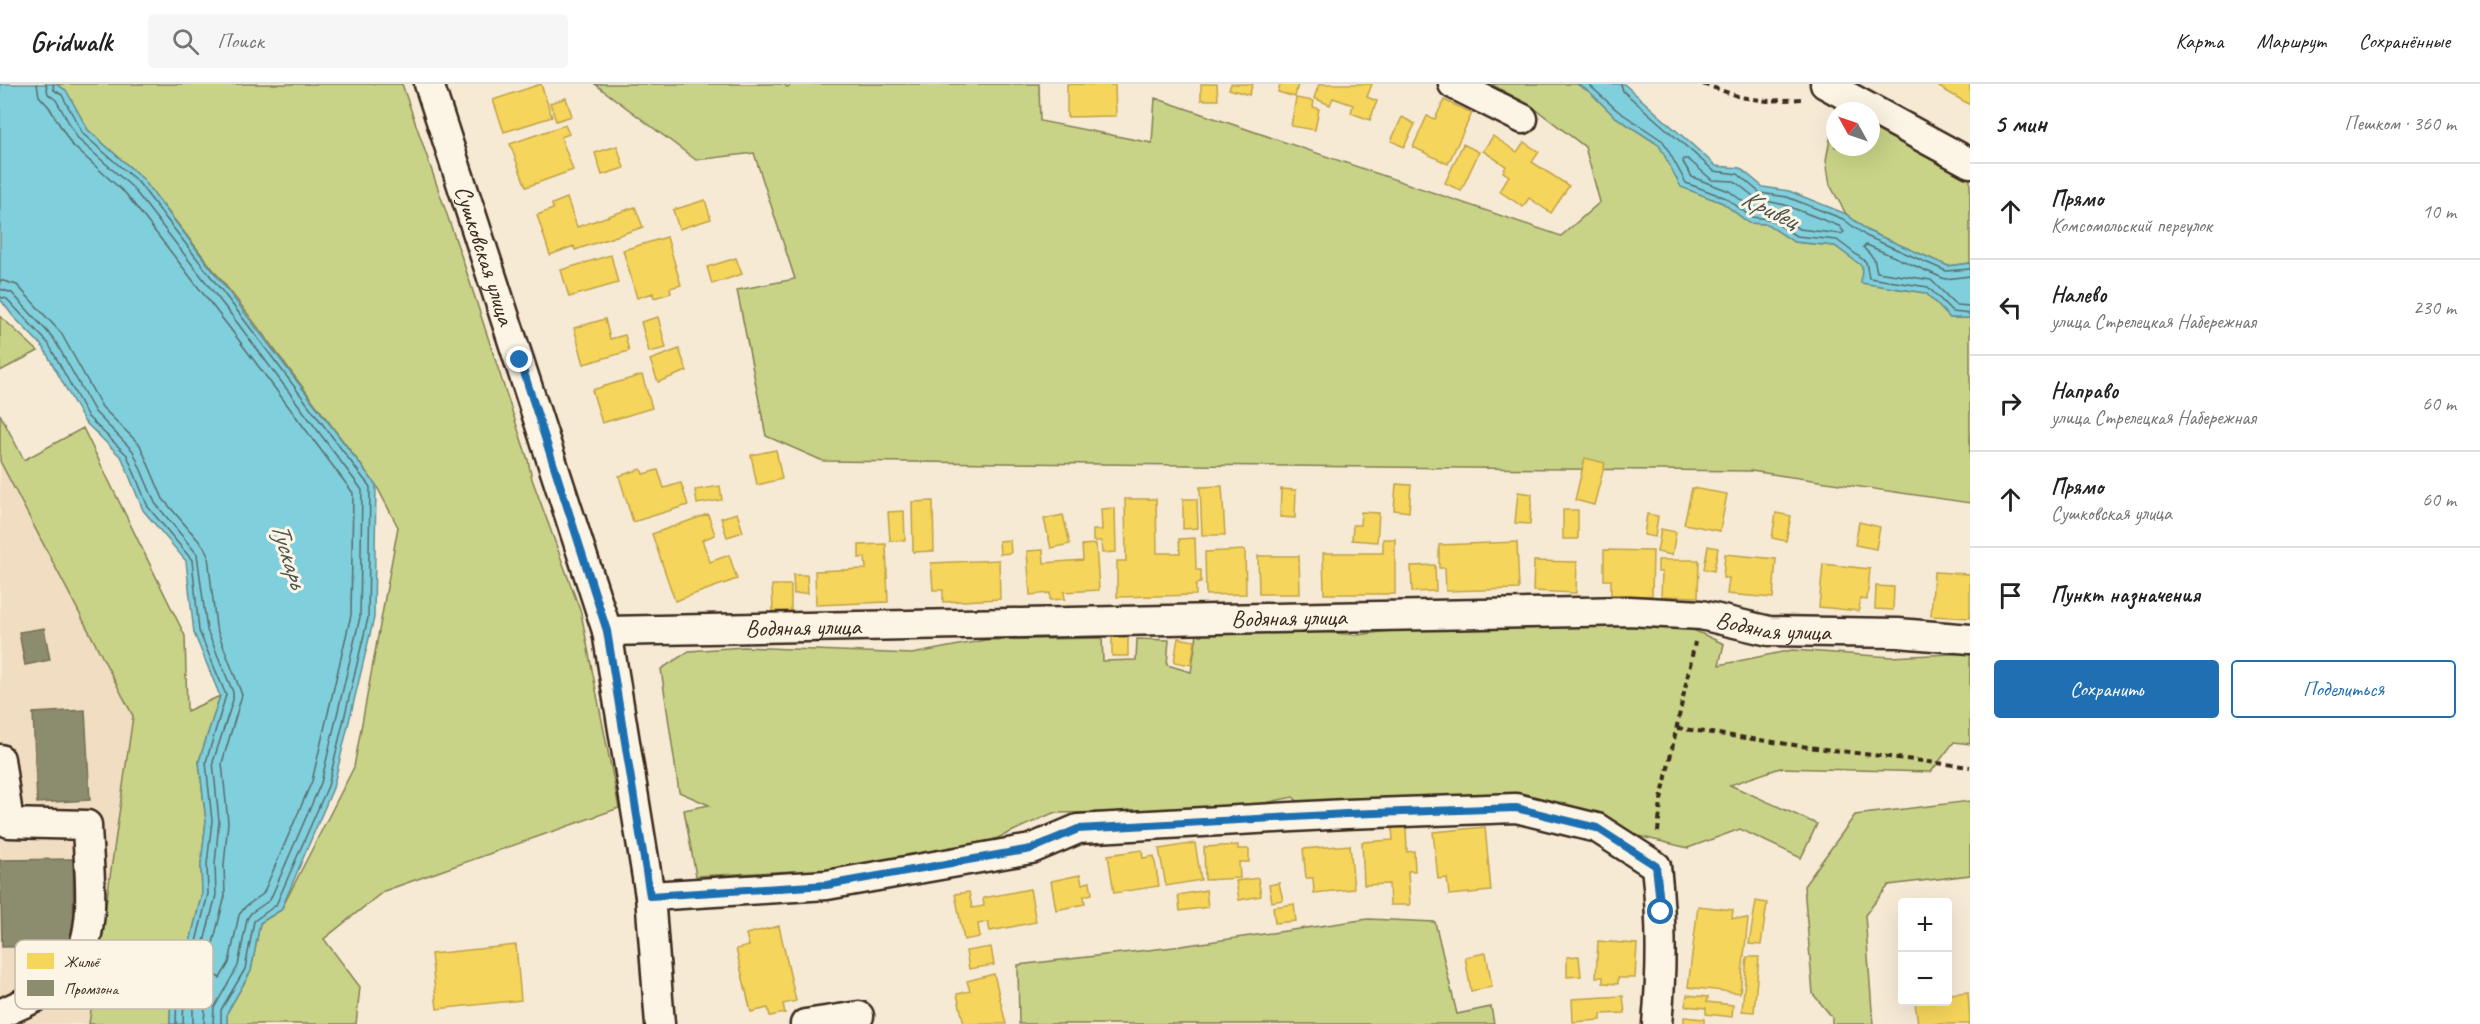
<!DOCTYPE html>
<html lang="ru">
<meta charset="utf-8">
<style>
body{margin:0;font-family:Caveat,sans-serif;background:#f6f6f6;color:#222}
.controls{position:absolute;right:18px;bottom:18px;display:grid;overflow:hidden;border-radius:6px;box-shadow:0 6px 24px #0002}
.controls button{width:54px;height:54px;display:grid;place-items:center;padding:0;border:0;border-bottom:2px solid #e0e0e0;background:#fff;color:#222;font:30px sans-serif}
.compass{position:absolute;left:1826px;top:18px;width:54px;height:54px;border-radius:50%;background:#fff;box-shadow:0 6px 24px #0002;rotate:310deg}
.stop{position:absolute;width:18px;height:18px;margin:-14px;border:4px solid #1f6fb2;border-radius:50%;background:#fff}
.stop.end{background:#1f6fb2;border-color:#fff;box-shadow:0 2px 6px #0008}
.list{margin:0;padding:0;list-style:none}
h2{display:flex;justify-content:space-between;align-items:center;height:78px;margin:0;padding:0 24px;font-size:26px}
h2 small{font-size:20px;font-weight:400;color:#767676}
.list li{display:grid;grid-template-columns:39px 1fr auto;gap:18px;align-items:center;box-sizing:border-box;height:96px;padding:0 24px;border-top:2px solid #e0e0e0}
.list b{display:block;font-size:22px;white-space:nowrap}
.list p{margin:0;font-size:20px;white-space:nowrap;color:#767676}
.list em{font-size:20px;font-style:normal;color:#767676}
.actions{display:flex;gap:12px;padding:18px 24px}
.actions a{flex:1;padding:14px 0;border:2px solid #1f6fb2;border-radius:6px;text-align:center;font-size:21px;color:#1f6fb2}
.actions .main{background:#1f6fb2;color:#fff}
.icon{flex:none;width:33px;height:33px;fill:none;stroke:currentColor;stroke-width:2;stroke-linecap:round;stroke-linejoin:round}
.map{position:relative;flex:none;width:1970px;height:940px;overflow:hidden}
header{display:flex;align-items:center;gap:36px;box-sizing:border-box;height:84px;padding:0 30px;background:#fff;border-bottom:2px solid #e0e0e0}
header strong{font-size:28px}
nav{display:flex;gap:33px;margin-inline-start:auto;font-size:21px}
.search{width:420px;height:54px;background:#f6f6f6;display:flex;align-items:center;gap:15px;box-sizing:border-box;padding:0 21px;border-radius:6px;color:#767676;font-size:22px}
main{display:flex}
aside{flex:1;background:#fff}
.map>svg:first-child{display:block}
.built{fill:#f1ddc1}
.green{fill:#c8d387;stroke:#827e52;stroke-width:1.5}
.water{fill:#80cfdd;stroke:#648d91;stroke-width:1.5}
.homes{fill:#f6d55c;stroke:#bea249;stroke-width:1.5}
.industry{fill:#8c8c6e;stroke:#746f56;stroke-width:1.5}
.lines{fill:none;stroke-linecap:round;stroke-linejoin:round}
.shore{stroke:#576c6a;stroke-width:1.5}
.minor-casing{stroke:#3b2a1e;stroke-width:33}
.path{stroke:#3b2a1e;stroke-width:4;stroke-dasharray:6 4.5;stroke-linecap:butt}
.minor{stroke:#fcf5e5;stroke-width:28}
.route{stroke:#1f6fb2;stroke-width:8}
.labels{text-anchor:middle;dominant-baseline:central;stroke-width:6;stroke-linejoin:round;paint-order:stroke}
.street-label{font-size:24px;fill:#3b2a1e;stroke:#fcf5e5}
.water-label{font-size:26px;font-style:italic;fill:#4c534e;stroke:#fcf5e5}
.key{fill:#fcf5e5;stroke:#c2b8a9;stroke-width:1.5}
.key-label{font-size:16px;fill:#3b2a1e}
</style>
<header>
<strong>Gridwalk</strong>
<div class="search"><svg class="icon" aria-label="search" viewBox="0 0 24 24"><circle cx="10" cy="10" r="6"/><path d="M15 15l6 6"/></svg>Поиск</div>
<nav><a>Карта</a><a>Маршрут</a><a>Сохранённые</a></nav>
</header>
<main>
<div class="map">
<svg width="1970" height="940" viewBox="0 0 1970 940">
<rect width="100%" height="100%" fill="#f7ead5"/>
<filter id="ink" filterUnits="userSpaceOnUse"><feTurbulence type="fractalNoise" baseFrequency=".0167" numOctaves="2"/><feDisplacementMap in="SourceGraphic" scale="12" xChannelSelector="R" yChannelSelector="G"/><feConvolveMatrix kernelMatrix="1 2 1 2 8 2 1 2 1" color-interpolation-filters="sRGB"/></filter>
<g filter="url(#ink)">
<path class="built" d="M0,377L133,632L89,940H0Z"/>
<path class="green" d="M56,0H402L464,180L528,376L532,395L581,529L619,724L384,807L324,855L360,903L356,940H227V929L251,887L260,839L281,826L354,683L398,443L376,401L247,229L142,94L88,46L66,7Z
M595,0H784L787,3L793,0H1039L1040,37L1152,59L1155,14L1561,152L1600,118L1585,63L1534,24L1491,0H1577L1590,8L1614,32L1659,61L1682,103L1723,119L1749,139L1767,140L1794,158L1835,162L1893,204L1926,209L1950,234H1970V419L1751,387L823,377L766,352L737,206L795,195L754,69L696,76Z
M1871,32L1970,85V179L1948,182L1868,147L1846,130L1830,101L1826,76L1834,35L1835,63H1871Z
M0,232L38,267L0,287Z
M0,330L24,376L83,344L185,552L187,627L220,612L199,677L206,737L201,780L202,809L189,862L194,889L171,901L170,940H89L133,632L0,377Z
M1589,536L1685,542L1724,560L1719,581L1792,566L1891,573L1970,569V660L1954,658L1931,688L1780,684L1730,701L1817,740L1801,774L1740,745L1688,764L1622,748L1512,716L1450,711L1355,721L1304,723L1293,713L1226,727L1053,729L993,756L869,784L806,791L793,787L696,792L684,726L709,721L679,708L661,585L689,567L743,563L912,570L985,556L1102,554L1103,577L1136,576L1137,555L1169,556L1167,581L1191,588L1198,544H1281L1357,551L1448,540Z
M1970,717V791L1889,801L1865,831L1873,940H1832V933L1813,910L1804,802L1855,731Z
M1368,835L1435,838L1457,930L1491,923L1494,940H1019L1018,881L1174,863Z"/>
<path class="water" d="M0,0H56L66,6L88,46L142,94L376,401L374,534L333,704L281,826L260,839L251,887L227,929V940H170L171,901L194,889L189,862L202,809L201,780L206,737L199,677L220,612L194,549L186,477L143,426L122,374L84,337L43,263L12,231L0,215Z
M1577,0H1624L1716,82L1740,84L1763,103L1789,107L1846,130L1868,147L1948,182L1970,179V234H1950L1926,209L1861,199L1862,182L1835,162L1794,158L1767,140L1749,139L1723,119L1681,103L1659,61L1614,32L1590,8Z"/>
<path class="homes" d="M541,0L552,33L504,48L493,16Z
M1067,0L1115,1L1116,32L1067,33Z
M1201,0H1217L1218,16H1201Z
M1231,0H1253L1249,11L1229,5Z
M1280,0H1298L1295,13L1278,8Z
M1319,0H1372L1367,13L1377,17L1370,36L1351,29L1353,21L1333,14L1330,21L1314,14Z
M1941,0H1970V21L1939,3Z
M566,14L572,32L556,37L550,19Z
M1296,14L1314,17L1313,23L1319,25L1315,46L1291,42Z
M1444,16L1472,29L1448,80L1413,63L1427,32L1435,35Z
M1402,33L1415,40L1404,63L1391,57Z
M565,41L569,50L561,53L573,86L526,103L510,60Z
M1493,52L1517,68L1524,58L1539,68L1532,78L1569,102L1551,129L1529,114L1523,123L1499,107L1509,92L1503,88L1506,82L1483,67Z
M1463,60L1479,68L1461,107L1445,99Z
M617,62L624,84L602,91L595,69Z
M567,114L577,143L635,123L643,143L575,166L574,162L550,171L537,131L553,125L552,120Z
M705,116L711,135L679,145L673,126Z
M667,153L681,201L670,204L671,209L654,214L653,209L637,214L623,166Z
M611,171L618,199L569,213L561,186Z
M736,174L742,190L712,200L707,183Z
M658,233L666,264L649,268L641,238Z
M605,235L610,255L625,251L629,267L584,280L574,244Z
M679,265L687,287L658,298L650,276Z
M642,291L652,324L602,339L592,306Z
M776,366L782,395L757,401L751,371Z
M1585,374L1605,379L1594,421L1575,416Z
M641,385L643,390L658,386L664,404L681,399L688,421L633,438L619,392Z
M1396,400L1411,401L1409,428L1394,426Z
M720,402L722,416L697,420L695,406Z
M1222,402L1225,451H1202L1200,403Z
M1692,404L1727,410L1720,447L1684,440Z
M1281,405L1296,406L1295,434L1280,433Z
M1518,408L1532,410L1530,440L1515,439Z
M1125,415H1156L1157,469H1180L1179,455L1195,454L1196,486H1201V499L1196,500V511L1117,513V477H1126Z
M1183,415H1197L1198,444L1183,445Z
M933,417L934,467L913,468L912,418Z
M1115,424L1116,468L1102,469L1101,457H1093V446H1102L1101,425Z
M1563,426H1578V455H1563Z
M904,427L905,456L890,457L888,428Z
M1361,428L1379,429L1377,458L1352,456L1353,441H1360Z
M737,429L743,448L727,453L721,434Z
M1776,429L1791,432L1786,457L1772,454Z
M708,430L715,451L702,456L710,478L729,471L737,495L675,517L652,450Z
M1647,430L1658,432L1655,453L1644,451Z
M1063,431L1070,460L1051,464L1044,435Z
M1859,438L1880,443L1876,465L1855,461Z
M1661,445L1676,448L1672,471L1657,468Z
M1383,455H1395V510H1324L1323,469H1383Z
M1010,456L1011,469L1000,470L999,457Z
M1517,458L1519,505L1446,507L1445,484H1439V461Z
M886,460L888,518L816,521L815,487L866,485L865,473L859,474V461Z
M1096,460L1099,506L1064,508L1065,515L1050,516V509L1030,511L1027,467L1043,466L1044,479L1083,476L1082,461Z
M1708,462L1718,464L1714,487L1704,485Z
M1245,466L1246,510L1206,511L1205,468Z
M1604,466L1653,467L1652,512L1611,511V496H1604Z
M1725,470L1776,475L1773,514L1727,510L1729,494H1723Z
M1258,472H1299L1300,510H1259Z
M999,476L1000,515L943,518V506H933L931,479Z
M1658,476H1699L1698,513L1661,512L1662,488H1658Z
M1534,477L1577,478L1576,509L1533,507Z
M1823,480L1870,485L1867,516L1860,515L1859,527L1819,523Z
M1435,481L1436,507L1412,508L1411,482Z
M1934,488L1970,490V534L1931,532Z
M793,491H807L808,509L794,510Z
M772,501H791V527H773Z
M1876,502L1894,503L1893,526L1875,525Z
M1112,549H1128V572H1112Z
M1178,554L1195,557L1191,581L1174,578Z
M1406,742L1407,768L1414,767L1415,787H1408L1410,821H1390L1389,800L1364,801L1362,758L1393,756L1392,743Z
M1485,743L1491,807L1449,811L1447,794L1438,795L1433,748Z
M1195,759L1201,796L1166,802L1159,765Z
M1238,761V765H1249V778H1239L1240,794L1205,796L1204,763Z
M1350,761L1354,805L1314,809L1313,794H1306L1303,765Z
M1142,766L1143,774L1154,772L1159,802L1114,809L1108,771Z
M1080,791L1082,800L1090,798L1092,810L1084,812L1085,820L1056,826L1051,797Z
M1258,794L1261,812L1239,816L1236,797Z
M1279,799L1283,816L1272,818L1269,801Z
M1030,805L1036,838L990,847L988,838L978,840L980,853L964,856L955,810L969,808L972,824L984,822L983,814Z
M1206,806L1208,823L1180,827L1178,811Z
M1756,817L1767,819L1761,861L1749,860Z
M1294,820L1296,837L1275,839L1273,823Z
M1698,822L1733,826L1732,834L1748,835L1740,909L1688,903Z
M779,842L796,917L783,920L785,929L770,932L768,924L751,928L736,865L749,862L746,850Z
M1598,857L1637,860L1635,894H1618V900L1603,899V893H1596Z
M516,861L521,916L437,925L431,870Z
M991,863L994,881L969,885L966,867Z
M1486,869L1492,903L1471,907L1465,873Z
M1579,872L1581,892L1567,893V873Z
M1747,873H1759L1754,928L1742,927Z
M994,890L1006,940H964L957,910L970,907L967,897Z
M1948,898L1950,910L1968,908L1970,940H1918L1915,918H1948Z
M1687,911L1708,913L1707,918L1733,921L1732,933L1706,930V924L1685,922Z
M1623,912L1625,929L1601,930V936L1573,938L1572,915Z
M1684,933L1704,935V940H1684Z"/>
<path class="industry" d="M44,544L50,576L25,581L19,548Z
M85,626L90,716L37,719L33,629Z
M73,775L74,862L2,863L0,776Z"/>
<g class="lines">
<path class="shore" d="M46,0L48,10L56,16L78,55L132,103L236,237L362,406L360,533L321,699L270,816L251,829L247,835L238,882L214,924L213,940
M53,0L54,6L62,11L83,50L138,98L242,233L370,403L368,534L328,702L276,821L254,837L245,885L221,926V940
M1588,0L1618,27L1663,57L1686,99L1726,114L1751,133L1770,135L1796,152L1837,156L1866,178L1869,194L1928,203L1953,228L1970,230
M1621,0L1623,7L1714,87L1738,90L1760,109L1787,113L1843,135L1866,152L1946,187L1970,185
M1684,75H1688L1712,96L1734,97L1757,115L1785,121L1839,142L1844,148L1841,150L1799,145L1773,128L1754,126L1729,107L1692,93L1683,78Z
M1970,192L1945,195L1867,161L1863,163L1874,175L1877,188L1931,196L1956,221L1970,222
M0,196L17,201L61,249L102,323L140,361L163,415L204,463L208,472L216,543L242,611L222,679L228,738L224,781L225,812L212,863L216,892L220,894L229,879L239,831L246,822L263,810L312,697L351,531L353,409L229,243L126,110L71,60L49,23L39,12L37,0
M0,205L12,209L54,255L95,328L133,367L155,419L197,470L207,546L233,608V616L213,678L219,737L215,780L216,811L203,862L207,891L202,900L184,910L183,940
M0,213L7,215L48,259L88,333L127,371L148,423L192,476L199,547L226,611L206,678L212,737L207,780L208,810L195,862L200,890L197,895L177,905L176,940
M193,940V915L208,907L211,911L205,923L204,940"/>
<defs>
<g id="minor">
<path id="s1" d="M429,0L607,547L650,812L660,940"/>
<path d="M1453,0L1523,35"/>
<path d="M1825,0L1970,79"/>
<path id="s2" d="M607,547L1629,527L1701,531L1769,547L1898,549L1970,555"/>
<path d="M0,675L9,739L87,741C88,786 101,855 68,890C51,909 23,919 0,930"/>
<path d="M650,812L827,801L1031,765L1078,745L1346,730L1516,724L1597,744L1656,782C1662,835 1662,887 1657,940"/>
<path d="M805,940L859,932"/>
</g>
</defs>
<use href="#minor" class="minor-casing"/>
<path class="path" d="M1703,0L1740,13L1767,17L1802,15
M1677,644L1808,663L1970,683
M1658,748L1661,716L1695,558"/>
<use href="#minor" class="minor"/>
</g>
</g>
<g class="lines" filter="url(#ink)">
<path class="route" d="M520,276L607,547L650,812L827,801L1031,765L1078,745L1346,730L1516,724L1597,744L1656,782L1661,828"/>
</g>
<g class="labels">
<g class="street-label">
<text stroke="none"><textPath href="#s1" startOffset="180">Сушковская улица</textPath></text>
<text stroke="none"><textPath href="#s2" startOffset="682">Водяная улица</textPath></text>
<text stroke="none"><textPath href="#s2" startOffset="1168">Водяная улица</textPath></text>
<text stroke="none"><textPath href="#s2" startOffset="196">Водяная улица</textPath></text>
</g>
<g class="water-label">
<text transform="translate(1770 125) rotate(26)">Кривец</text>
<text transform="translate(289 471) rotate(73)">Тускарь</text>
</g>
</g>
<rect x="15" y="856" width="198" height="69" rx="9" class="key"/>
<rect x="27" y="869" width="27" height="16" fill="#f6d55c"/>
<rect x="27" y="896" width="27" height="16" fill="#8c8c6e"/>
<g class="key-label">
<text x="64" y="883">Жильё</text>
<text x="64" y="910">Промзона</text>
</g>
</svg>
<div class="controls">
<button>+</button>
<button>−</button>
</div>
<svg class="compass" viewBox="-18 -18 36 36"><path d="M0-13l5 13h-10z" fill="#e53935"/><path d="M0 13l5-13h-10z" fill="#767676"/></svg>
<div class="stop" style="left:1661px;top:828px"></div>
<div class="stop end" style="left:520px;top:276px"></div>
</div>
<aside>
<h2>5 мин<small>Пешком · 360 m</small></h2>
<ul class="list">
<li><svg class="icon" aria-label="ahead" viewBox="0 0 24 24"><path d="M12 20V5M6 11l6-6 6 6"/></svg><div><b>Прямо</b><p>Комсомольский переулок</p></div><em>10 m</em></li>
<li><svg class="icon" aria-label="left" viewBox="0 0 24 24"><path d="M17 20v-9H6M10 6l-5 5 5 5"/></svg><div><b>Налево</b><p>улица Стрелецкая Набережная</p></div><em>230 m</em></li>
<li><svg class="icon" aria-label="right" viewBox="0 0 24 24"><path d="M7 20v-9h11M14 6l5 5-5 5"/></svg><div><b>Направо</b><p>улица Стрелецкая Набережная</p></div><em>60 m</em></li>
<li><svg class="icon" aria-label="ahead" viewBox="0 0 24 24"><path d="M12 20V5M6 11l6-6 6 6"/></svg><div><b>Прямо</b><p>Сушковская улица</p></div><em>60 m</em></li>
<li><svg class="icon" aria-label="arrive" viewBox="0 0 24 24"><path d="M6 21V4h12l-3 4 3 4H6"/></svg><div><b>Пункт назначения</b></div></li>
</ul>
<div class="actions"><a class="main">Сохранить</a><a>Поделиться</a></div>
</aside>
</main>
